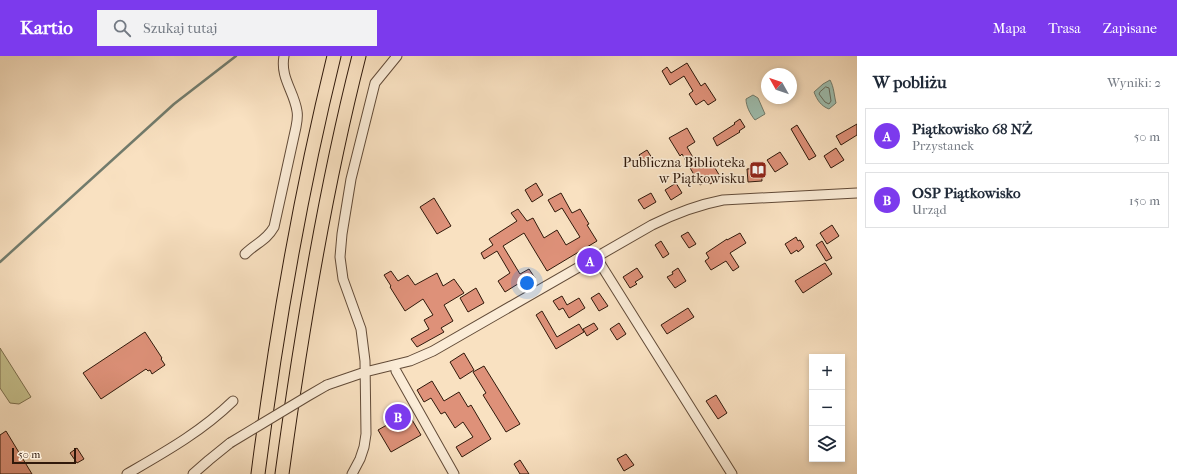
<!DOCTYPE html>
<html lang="pl">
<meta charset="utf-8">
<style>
body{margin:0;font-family:"IM FELL French Canon",serif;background:#f2f2f3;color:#1f2937}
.controls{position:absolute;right:12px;bottom:12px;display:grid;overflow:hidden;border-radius:0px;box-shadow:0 2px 6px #0003}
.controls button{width:36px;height:36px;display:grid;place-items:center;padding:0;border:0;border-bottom:1px solid #e0e1e3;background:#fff;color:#1f2937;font:20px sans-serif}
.compass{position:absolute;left:761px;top:12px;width:36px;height:36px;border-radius:50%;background:#fff;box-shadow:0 2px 6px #0003;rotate:310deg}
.scale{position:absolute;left:12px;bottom:10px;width:64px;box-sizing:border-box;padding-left:4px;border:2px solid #30190b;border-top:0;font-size:11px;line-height:14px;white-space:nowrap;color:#30190b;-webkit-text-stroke:3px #fbecd7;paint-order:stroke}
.you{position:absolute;left:527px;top:227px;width:14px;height:14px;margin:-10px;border:3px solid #fff;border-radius:50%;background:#1a73e8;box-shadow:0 0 0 6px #1a73e833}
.badge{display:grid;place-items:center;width:26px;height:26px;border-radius:50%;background:#7c3aed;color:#fff;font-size:13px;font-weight:700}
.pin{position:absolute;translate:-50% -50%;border:2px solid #fff;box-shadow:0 1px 4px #0006}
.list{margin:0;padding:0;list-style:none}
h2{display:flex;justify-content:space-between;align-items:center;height:52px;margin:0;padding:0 16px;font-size:17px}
h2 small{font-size:13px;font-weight:400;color:#747a83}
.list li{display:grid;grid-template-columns:26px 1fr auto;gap:12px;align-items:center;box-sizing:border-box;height:56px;margin:0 8px 8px;padding:0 8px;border:1px solid #e0e1e3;border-radius:0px}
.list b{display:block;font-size:15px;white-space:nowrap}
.list p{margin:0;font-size:13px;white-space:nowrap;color:#747a83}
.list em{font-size:13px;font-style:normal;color:#747a83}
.icon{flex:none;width:22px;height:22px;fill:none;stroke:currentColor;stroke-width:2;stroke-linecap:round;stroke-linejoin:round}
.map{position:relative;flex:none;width:857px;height:418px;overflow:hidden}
header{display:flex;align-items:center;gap:24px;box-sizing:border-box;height:56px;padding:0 20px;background:#7c3aed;color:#fff}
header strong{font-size:19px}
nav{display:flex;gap:22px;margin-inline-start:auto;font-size:14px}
.search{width:280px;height:36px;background:#f2f2f3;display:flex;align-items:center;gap:10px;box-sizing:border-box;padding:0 14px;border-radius:0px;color:#747a83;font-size:15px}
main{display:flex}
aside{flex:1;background:#fff}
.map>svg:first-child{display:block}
.green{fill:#c6c18d;stroke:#7b6d4c}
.water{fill:#9ebeaf;stroke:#727c6d}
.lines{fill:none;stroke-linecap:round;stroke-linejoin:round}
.shore{stroke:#676c5d;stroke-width:1}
.stream{stroke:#727c6d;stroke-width:2.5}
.building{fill:#de9179;stroke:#30190b}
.minor-casing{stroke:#624b38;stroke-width:11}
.highway-casing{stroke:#30190b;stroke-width:15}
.minor{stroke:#fbecd7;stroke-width:9}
.highway{stroke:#f9e1c1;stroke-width:13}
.minor-bridge-casing{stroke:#624b38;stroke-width:11;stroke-linecap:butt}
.minor-bridge{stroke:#fbecd7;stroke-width:9}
.labels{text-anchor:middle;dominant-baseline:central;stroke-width:3;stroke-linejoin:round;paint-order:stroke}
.poi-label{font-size:14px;fill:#30190b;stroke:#fbecd7;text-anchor:end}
</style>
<header>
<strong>Kartio</strong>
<div class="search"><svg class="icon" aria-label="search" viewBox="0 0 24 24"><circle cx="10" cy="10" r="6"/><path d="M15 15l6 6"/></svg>Szukaj tutaj</div>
<nav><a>Mapa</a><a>Trasa</a><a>Zapisane</a></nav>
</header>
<main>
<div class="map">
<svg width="857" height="418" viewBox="0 0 857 418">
<rect width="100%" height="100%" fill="#f9e1c1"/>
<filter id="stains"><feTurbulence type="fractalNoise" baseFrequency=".005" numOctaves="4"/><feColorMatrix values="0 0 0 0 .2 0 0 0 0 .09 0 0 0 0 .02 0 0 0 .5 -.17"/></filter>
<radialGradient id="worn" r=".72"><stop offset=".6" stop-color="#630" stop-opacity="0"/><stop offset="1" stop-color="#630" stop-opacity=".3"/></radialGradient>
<path class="green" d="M0,292L31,341L19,348L10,347L0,332Z"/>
<path class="water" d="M830,24C834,31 834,39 836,47L829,53C821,50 817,44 814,36L823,28Z
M753,39L758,42L765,58L755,64C750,58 746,50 746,43Z"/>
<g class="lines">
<path class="shore" d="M826,31L829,32L831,45L829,48L825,46L819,38L820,36Z"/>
<path class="stream" d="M0,206L174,48L236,0"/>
</g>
<path class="building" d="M687,7L701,30L705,27L716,44L708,49L704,44L696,49L689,38L693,35L684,20L670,29L662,15L667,11L671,17Z
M740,63L745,71L739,75L740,76L717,90L713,82L735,68L734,67Z
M857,68V79L841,89L836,80Z
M797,69L816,100L809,104L791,73Z
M687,72L695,86L687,91L699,112L705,108L707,110L712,107L721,122L710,128L707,125L700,129L682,98L680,100L669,82Z
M836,92L844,104L831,112L824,100Z
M647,94L652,102L644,107L639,99Z
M780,96L788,108L775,116L767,104Z
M761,112L762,125L748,126L747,113Z
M536,127L543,139L532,146L525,134Z
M676,127L682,137L671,144L665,134Z
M561,137L572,157L580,153L589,168L587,169L597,185L547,215L524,177L503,190L520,218L529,213L535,222L523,230L521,226L505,236L498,225L510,217L497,195L484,203L481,197L493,189L489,183L517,165L511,157L518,153L527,165L533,162L544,182L557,174L566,189L580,181L562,152L555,156L548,144Z
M651,137L656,146L644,153L638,144Z
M434,142L451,170L437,178L420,151Z
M832,169L839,180L827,188L820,177Z
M688,176L696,188L689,192L681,180Z
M740,177L746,187L730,197L739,211L733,215L726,205L711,214L705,205L709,202L706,197L727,183V184Z
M796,181L798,185L800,184L804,191L798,196L797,194L791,198L785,188Z
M661,185L669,198L663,202L655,189Z
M822,185L832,202L826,205L816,189Z
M825,207L832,218L803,237L795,225Z
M637,212L643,221L635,226L637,228L630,232L623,221Z
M678,212L686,225L675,232L667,221L673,218L672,216Z
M391,215L398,225L408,219L415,229L437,217L443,230L454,223L464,237L444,249L453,265L441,272L444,276L417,291L411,283L429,273L424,264L433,259L423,243L405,255L390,231L391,230L384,219Z
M476,232L484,247L468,256L460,242Z
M599,237L608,250L599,255L591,242Z
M562,240L567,249L579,242L585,252L569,262L563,252L559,254L553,245Z
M688,252L694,261L667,278L661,269Z
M542,255L557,281L579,268L584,276L556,293L536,259Z
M594,267L598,273L587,280L583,273Z
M619,267L626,278L617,284L610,273Z
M145,276L162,302L161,303L165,309L152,318L150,314L148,315L146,313L101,343L83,317Z
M464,297L474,314L460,323L450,306Z
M484,310L520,368L506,376L483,339L486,337L473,316Z
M432,325L444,345L459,336L468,351L471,349L491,383L462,401L456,391L473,381L463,366L455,372L445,356L441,358L431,342L424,346L417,334Z
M716,339L727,357L718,363L706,345Z
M408,357L421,379L391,396L378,374Z
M6,375L32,418H0V379Z
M77,392L84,403L77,407L70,397Z
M626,398L634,409L624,415L617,403Z
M520,404L529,418H520L514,408Z"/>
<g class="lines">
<defs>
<path id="minor" d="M245,198C256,187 266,185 274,171L296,71C297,66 298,60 297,55C294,35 280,22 284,0
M596,201L732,418
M396,315L454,418
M327,329L365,316L410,305L433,295L652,169C676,157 697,149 723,144L857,137
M127,418C165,396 201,376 233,345
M193,418L209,404L230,387
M352,418L360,403L364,391L366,378L365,305L361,273L343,223L340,201L342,178L351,123L375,27L397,0"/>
<path id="highway" d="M258,418C276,277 300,138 334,0
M282,418C301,278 324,137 359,0"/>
</defs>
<use href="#minor" class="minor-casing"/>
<use href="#highway" class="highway-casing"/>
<use href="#minor" class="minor"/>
<use href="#highway" class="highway"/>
<defs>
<path id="minor-bridge" d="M230,387L308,340L327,329"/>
</defs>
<use href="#minor-bridge" class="minor-bridge-casing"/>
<use href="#minor-bridge" class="minor-bridge"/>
</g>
<defs>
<symbol id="library-square" viewBox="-11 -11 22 22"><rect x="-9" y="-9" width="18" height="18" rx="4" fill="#8f2418" stroke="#fbecd7"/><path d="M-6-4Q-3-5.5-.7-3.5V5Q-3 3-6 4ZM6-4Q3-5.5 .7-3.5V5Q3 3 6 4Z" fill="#fff"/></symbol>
</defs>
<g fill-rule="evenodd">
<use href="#library-square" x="748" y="104" width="20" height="20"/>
</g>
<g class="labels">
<g class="poi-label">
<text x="745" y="106">Publiczna Biblioteka<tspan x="745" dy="16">w Piątkowisku</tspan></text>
</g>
</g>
<rect width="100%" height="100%" filter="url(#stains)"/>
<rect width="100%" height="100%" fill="url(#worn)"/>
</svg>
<div class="controls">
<button>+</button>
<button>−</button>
<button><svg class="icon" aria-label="layers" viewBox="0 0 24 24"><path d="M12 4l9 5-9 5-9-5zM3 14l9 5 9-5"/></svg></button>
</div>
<svg class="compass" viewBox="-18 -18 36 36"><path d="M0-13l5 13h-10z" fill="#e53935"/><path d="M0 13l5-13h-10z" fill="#747a83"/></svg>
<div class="scale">50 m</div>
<div class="you"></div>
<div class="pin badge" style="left:590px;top:205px">A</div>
<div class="pin badge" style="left:398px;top:361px">B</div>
</div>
<aside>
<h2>W pobliżu<small>Wyniki: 2</small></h2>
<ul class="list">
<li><span class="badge">A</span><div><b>Piątkowisko 68 NŻ</b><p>Przystanek</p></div><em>50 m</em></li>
<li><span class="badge">B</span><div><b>OSP Piątkowisko</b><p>Urząd</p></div><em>150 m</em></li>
</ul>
</aside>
</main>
